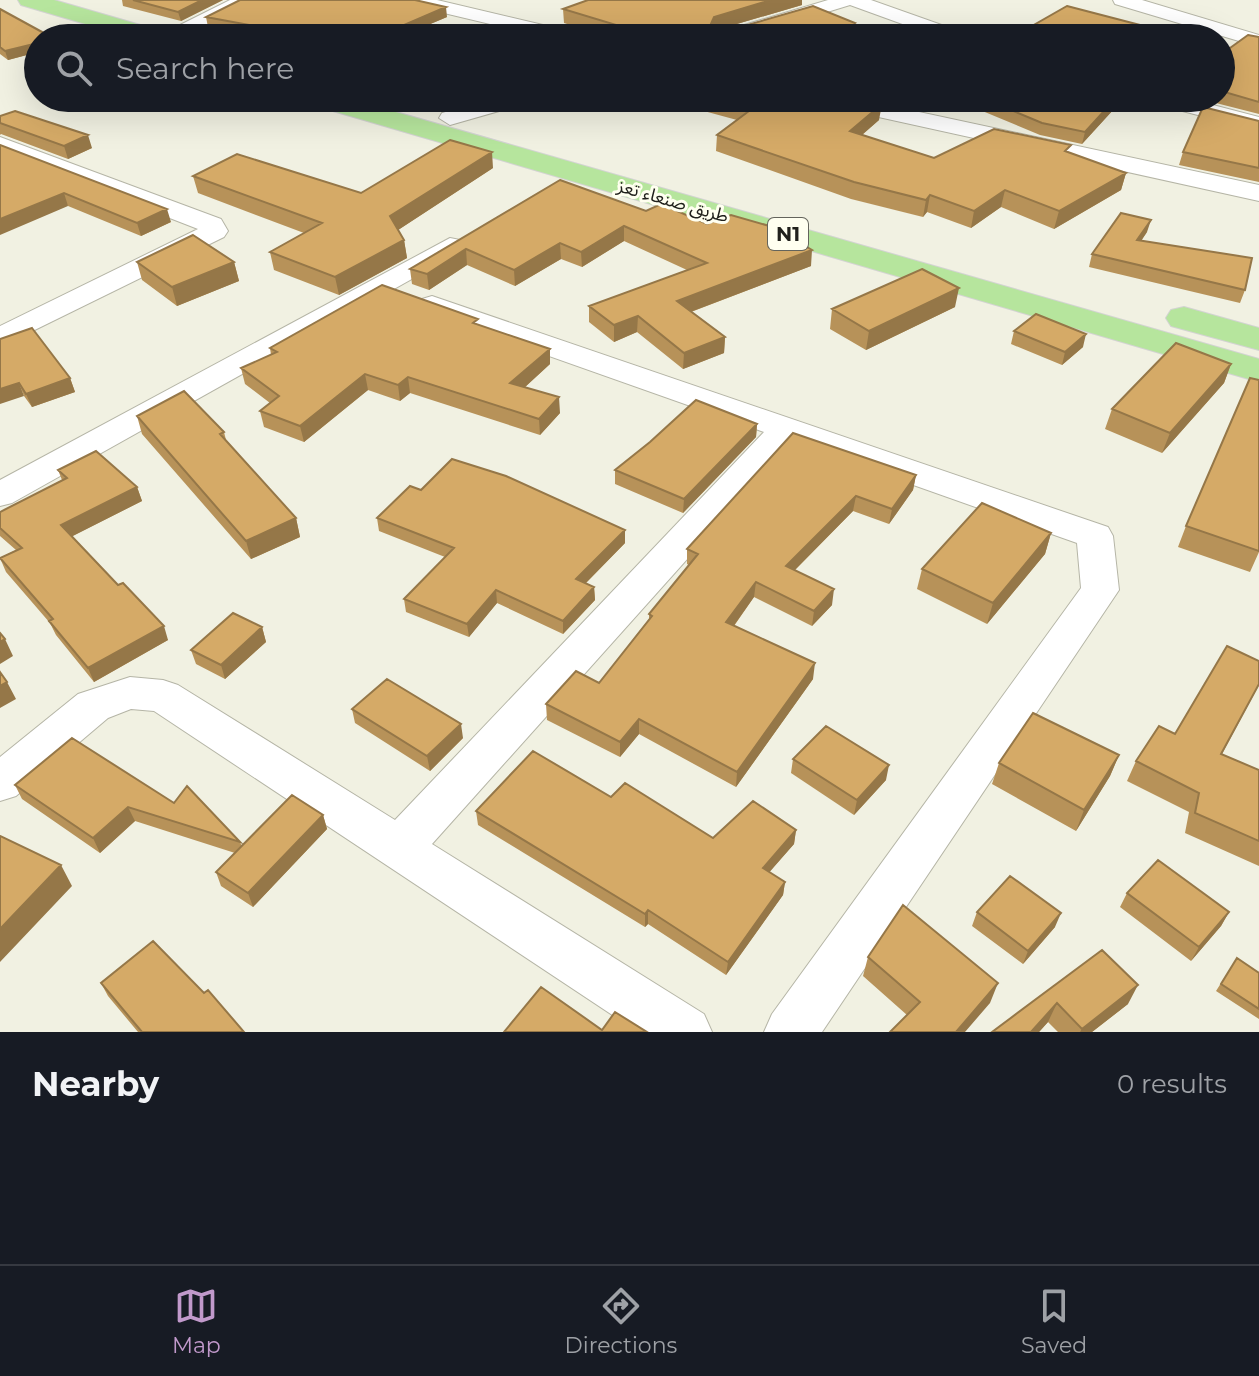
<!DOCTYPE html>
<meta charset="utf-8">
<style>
body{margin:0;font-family:Montserrat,"Noto Sans Arabic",sans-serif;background:#20242c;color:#f1f3f6}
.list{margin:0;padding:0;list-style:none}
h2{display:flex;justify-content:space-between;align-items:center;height:104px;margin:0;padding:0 32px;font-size:34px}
h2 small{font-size:26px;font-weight:400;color:#9ea1a6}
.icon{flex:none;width:44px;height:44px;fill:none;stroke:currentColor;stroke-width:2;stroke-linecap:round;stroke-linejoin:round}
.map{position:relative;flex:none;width:1259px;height:1032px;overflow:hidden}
.search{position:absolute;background:#171b24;box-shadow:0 8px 32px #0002;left:24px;right:24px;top:24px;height:88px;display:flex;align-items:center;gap:20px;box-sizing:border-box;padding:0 28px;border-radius:44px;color:#9ea1a6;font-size:30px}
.sheet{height:232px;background:#171b24}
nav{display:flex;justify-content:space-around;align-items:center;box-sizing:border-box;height:112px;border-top:2px solid #363941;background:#171b24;font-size:22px;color:#9ea1a6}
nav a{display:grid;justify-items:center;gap:4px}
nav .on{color:#c199cb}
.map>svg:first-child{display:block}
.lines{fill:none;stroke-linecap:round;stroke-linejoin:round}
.street-casing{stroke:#b5b5a6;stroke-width:2}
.highway-casing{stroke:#d3d3d2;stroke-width:2}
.street{fill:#fff;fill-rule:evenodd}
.highway{fill:#b6e59d;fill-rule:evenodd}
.wall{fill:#b79259}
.shaded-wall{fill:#957748}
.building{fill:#d5aa67;stroke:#957748;stroke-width:2}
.labels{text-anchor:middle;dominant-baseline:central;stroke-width:6;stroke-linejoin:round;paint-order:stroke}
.far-street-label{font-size:18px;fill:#21211c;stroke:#fffff0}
.shield{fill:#fffff0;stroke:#64645c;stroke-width:2}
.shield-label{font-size:20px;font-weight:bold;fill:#21211c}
</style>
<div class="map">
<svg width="1259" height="1032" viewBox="0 0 1259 1032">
<rect width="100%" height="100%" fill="#f1f1e2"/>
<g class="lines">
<defs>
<path id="street" d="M230,0H254L180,38H154Z
M404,0H437L581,34L584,38H549L406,4Z
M828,0H871L967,34L970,38H941L850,5L742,38H711L714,34Z
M1113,0H1142L1259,35V47L1115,4Z
M495,98H530L527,103L450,125L439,118L442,113Z
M813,98H854L1259,185V201L824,105Z
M1149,98H1186L1259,117V131L1152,103Z
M0,137L221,219L228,231L224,237L0,347V326L198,229L0,152Z
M450,238L460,240L463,246L460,252L12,503L0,506V480Z
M432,296L1108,527L1113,536L1119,590L822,1032H764L772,1014L1081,588L1077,543L792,442L432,844L704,1014L712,1032H638L154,711L131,709L108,718L16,796L0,801V757L78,694L130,677L163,680L178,685L395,820L764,432L422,311L418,305L422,299Z"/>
<path id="highway" d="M18,0H54L168,33L171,38H133L21,5Z
M305,98H347L1259,359V382L309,104Z
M1184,307L1259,328V350L1171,326L1166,318L1171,310Z"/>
</defs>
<use href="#street" class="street-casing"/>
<use href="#highway" class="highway-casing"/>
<use href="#street" class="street"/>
<use href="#highway" class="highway"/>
</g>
<path class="wall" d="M122,0H223L181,21L123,6Z
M588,0H802V5L730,26L854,37L611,38L564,23L563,9Z
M0,9L38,38V52L8,60L0,54Z
M206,17H447L397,38H270L208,27Z
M1018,34L1190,38H1017Z
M1259,37V114L1212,102L1213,98H1221V46L1230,48Z
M656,98H855L879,120L862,135L934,158L1069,152L1126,173L1121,190L1054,229L1001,207L971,228L927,212L923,217L851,199L716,151L717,135L737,120Z
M951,98H1124L1082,144L1040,135Z
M0,116L92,148L68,159L1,134L0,135Z
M1259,121V182L1179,165L1183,152Z
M0,145L171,222L141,236L68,206Z
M493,168L398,230L404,240L407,258L339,295L274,270L270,252L304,233L198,193L193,176L361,193Z
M560,180L646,211L707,224L811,266L691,312L725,337L724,353L683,369L637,332L614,342L589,322V306L687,270L624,241L582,267L561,259L515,286L467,265L429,290L412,284L410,269Z
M1147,232L1141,240L1245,290L1240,303L1089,267L1092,254Z
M137,262H234L239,281L177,306L142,280Z
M955,307L866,350L830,329L832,309Z
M479,325L550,364L525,387L560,413L540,435L410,393L400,401L368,390L304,442L264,427L260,411L270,403L245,384L241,368L271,355L270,348Z
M1014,331L1083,347L1062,365L1011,344Z
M0,339L70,378L75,392L32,407L24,396Z
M1231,364L1224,383L1162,453L1105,429L1112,409Z
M1259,380V552L1250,572L1178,547L1186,526Z
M137,416L224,432L226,440L296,518L300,537L251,559L142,434Z
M757,424L756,437L683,513L615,484V470Z
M58,470L137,487L142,501L72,536L168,640L94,682L56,635L50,623L6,572L0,558L16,550L0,536V512L62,480Z
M916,475L913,490L889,524L853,511L795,570L832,605L812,626L754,597L734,626L813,679L736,787L639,734L620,757L547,720L546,704L599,683L649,619V614L689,565L687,564V549Z
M421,490L625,530V543L586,583L594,587L595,600L563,634L497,603L469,637L406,612L404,599L445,557L379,531L377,518Z
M1051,533L1045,554L987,624L917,589L922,569Z
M262,627L266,642L225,679L196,664L191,650Z
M1259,661V685L1222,754L1259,770V866L1185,833L1189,812L1127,781L1136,761L1175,734Z
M352,709L463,738L430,771L355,723Z
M1119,755L1110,776L1076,831L992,784L999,763Z
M793,759L886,780L854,815L791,773Z
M15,785L174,803L240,842L242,846L323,815L327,829L253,907L221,886L216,872L235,853L135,821L100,853L22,799Z
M611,797L713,838L796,830L794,844L769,872L785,882L783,895L726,975L648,924L645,927L478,825L476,811Z
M1127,893L1229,912L1221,926L1191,961L1120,907Z
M977,912L1055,927L1023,964L972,926Z
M1102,950L1128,1004L1092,1032H1058L1048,1022L1039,1032H992Z
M868,957L990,1003L907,1015L863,976Z
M1237,958L1259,973V1019L1216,991Z
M101,983L204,993L244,1032H138L108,996Z"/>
<path class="shaded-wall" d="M202,0H223L181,21L178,12Z
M771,0H802V5L713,31L710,26L714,17Z
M446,7L447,17L397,38H381V35Z
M855,23L853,38H834Z
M38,43V52L8,60L5,51Z
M1116,98H1124L1082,144L1085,132Z
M882,104L879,120L848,147L850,131Z
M88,135L92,148L68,159L64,146Z
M492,152L493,168L392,234L390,216Z
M1126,173L1121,190L1054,229L1059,211Z
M1005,190L1001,207L971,228L974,211Z
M64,193L68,206L0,235V219Z
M930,195L927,212L923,217L926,200Z
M167,209L171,222L141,236L137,223Z
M1151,220L1147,232L1134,252L1137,240Z
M624,226V241L582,267L581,252Z
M404,240L407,258L339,295L335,277Z
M560,243L561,259L515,286L514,270Z
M466,249L467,265L429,290L427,274Z
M812,250L811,266L677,317V301Z
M234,262L239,281L177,306L172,287Z
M959,288L955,307L866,350L869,331Z
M638,316L637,332L614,342V325Z
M1086,334L1083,347L1062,365L1065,352Z
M725,337L724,353L683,369L684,353Z
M550,349V364L512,399L510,383Z
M1231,364L1224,383L1162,453L1170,433Z
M365,374L368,390L304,442L300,426Z
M408,377L410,393L400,401L398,385Z
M70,378L75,392L32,407L26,394Z
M19,383L24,396L0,404V389Z
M559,397L560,413L540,435L539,419Z
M757,424L756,437L683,513L684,499Z
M916,475L913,490L889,524L892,509Z
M137,487L142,501L67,539L61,525Z
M856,496L853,511L784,581L786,566Z
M296,518L300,537L251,559L246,541Z
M625,530V543L577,592L576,579Z
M1051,533L1045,554L987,624L993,603Z
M756,582L754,597L725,638L726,622Z
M594,587L595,600L563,634V621Z
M834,589L832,605L812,626L814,611Z
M496,590L497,603L469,637L467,624Z
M164,626L168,640L94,682L88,668Z
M262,627L266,642L225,679L221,665Z
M5,639L13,656L0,664V642Z
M815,663L813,679L736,787L737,772Z
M7,682L16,699L0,708V686Z
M639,719V734L620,757V742Z
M461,724L463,738L430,771L427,756Z
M1119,755L1110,776L1076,831L1084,810Z
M889,765L886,780L854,815L857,800Z
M128,807L135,821L100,853L93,838Z
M323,815L327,829L253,907L248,893Z
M796,830L794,844L761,882L763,868Z
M61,865L72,886L0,962V929Z
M785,882L783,895L726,975L728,962Z
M648,910V924L645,927V914Z
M1229,912L1221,926L1191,961L1199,947Z
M1061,913L1055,927L1023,964L1028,951Z
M998,983L990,1003L965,1032H956Z
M1138,985L1128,1004L1092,1032H1080L1082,1029Z
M1057,1003L1048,1022L1039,1032H1031Z"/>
<path class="building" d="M133,0H202L178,12Z
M240,0H415L446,7L381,35L386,38H295L271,29L206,17Z
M588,0H771L714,17L710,26H744L813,6L855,23L834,38H659L563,9Z
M1067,6L1190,38H1032L1018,34Z
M0,9L53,38H38V43L5,51L0,47Z
M1248,35L1259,37V102L1221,91V46L1230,48Z
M714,98H855L882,104L850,131L934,158L994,129L1071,145L1065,151L1126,173L1059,211L1005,190L974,211L930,195L926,200L854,182L717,135L753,108Z
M982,98H1116L1085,132L1042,123Z
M1203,107L1259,121V168L1183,152Z
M15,111L88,135L64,146L0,123V116Z
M450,140L492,152L390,216L404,240L335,277L270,252L322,223L193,176L237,154L361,193Z
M0,145L167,209L137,223L64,193L0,219Z
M560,180L646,211L661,204L707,224L731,215L773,227L812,250L677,301L725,337L684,353L638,316L614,325L589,306L707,263L624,226L581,252L560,243L514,270L466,249L427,274L410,269Z
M1121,213L1151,220L1137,240L1252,258L1245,290L1092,254Z
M193,235L234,262L172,287L137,262Z
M922,269L959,288L869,331L832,309Z
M382,285L478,319L473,323L550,349L510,383L559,397L539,419L408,377L398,385L365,374L300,426L260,411L279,396L241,368L277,352L270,348Z
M1036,314L1086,334L1065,352L1014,331Z
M32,328L70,378L26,394L19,383L0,389V339Z
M1176,343L1231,364L1170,433L1112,409Z
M1250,378L1259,380V551L1186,526Z
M184,391L224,432L220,434L296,518L246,541L137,416Z
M696,400L757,424L684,499L615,470L650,442Z
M793,433L916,475L892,509L856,496L786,566L834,589L814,611L756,582L726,622L815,663L737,772L639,719L620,742L546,704L576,671L599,683L652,616L649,614L698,554L687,549Z
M96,451L137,487L61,525L118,585L123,583L164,626L88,668L49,621L53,619L0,558L22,548L0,528V512L67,478L58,470Z
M452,459L506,476L625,530L576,579L594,587L563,621L496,590L467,624L404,599L454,548L377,518L410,486L421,490Z
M982,503L1051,533L993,603L922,569Z
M233,613L262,627L221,665L191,650Z
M0,633L5,639L0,642Z
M1227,646L1259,661V684L1221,754L1259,770V841L1195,813L1199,793L1136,761L1159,726L1175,734Z
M0,672L7,682L0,686Z
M387,679L461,724L427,756L352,709Z
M1033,713L1119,755L1084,810L999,763Z
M826,726L889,765L857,800L793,759Z
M72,738L174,803L187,786L240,842L128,807L93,838L15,785Z
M533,751L611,797L625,783L713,838L753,801L796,830L763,868L785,882L728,962L648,910L645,914L476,811Z
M292,795L323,815L248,893L216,872Z
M0,836L61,865L0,929Z
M1158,860L1229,912L1199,947L1127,893Z
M1010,876L1061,913L1028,951L977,912Z
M903,905L998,983L956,1032H890L920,1002L868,957Z
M153,941L204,993L208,990L244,1032H142L101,983Z
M1102,950L1138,985L1082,1029L1057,1003L1031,1032H992Z
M1237,958L1259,973V1009L1221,984Z
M541,987L602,1030L615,1012L647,1032H504Z"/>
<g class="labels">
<g class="far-street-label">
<text transform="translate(673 201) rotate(16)">طريق صنعاء تعز</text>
</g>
<rect class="shield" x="768" y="218" width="40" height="32" rx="6"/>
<g class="shield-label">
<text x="788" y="234">N1</text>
</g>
</g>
</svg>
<div class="search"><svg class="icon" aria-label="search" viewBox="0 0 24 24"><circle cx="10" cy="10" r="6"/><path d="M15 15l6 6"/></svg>Search here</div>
</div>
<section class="sheet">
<h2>Nearby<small>0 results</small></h2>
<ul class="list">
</ul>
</section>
<nav>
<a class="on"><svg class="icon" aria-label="map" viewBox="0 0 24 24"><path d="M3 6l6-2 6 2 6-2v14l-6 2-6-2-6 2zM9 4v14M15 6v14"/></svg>Map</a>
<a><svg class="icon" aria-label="directions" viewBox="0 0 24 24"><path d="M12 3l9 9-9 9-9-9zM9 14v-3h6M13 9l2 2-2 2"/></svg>Directions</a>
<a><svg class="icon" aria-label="saved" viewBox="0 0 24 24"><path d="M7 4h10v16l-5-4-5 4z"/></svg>Saved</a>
</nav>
